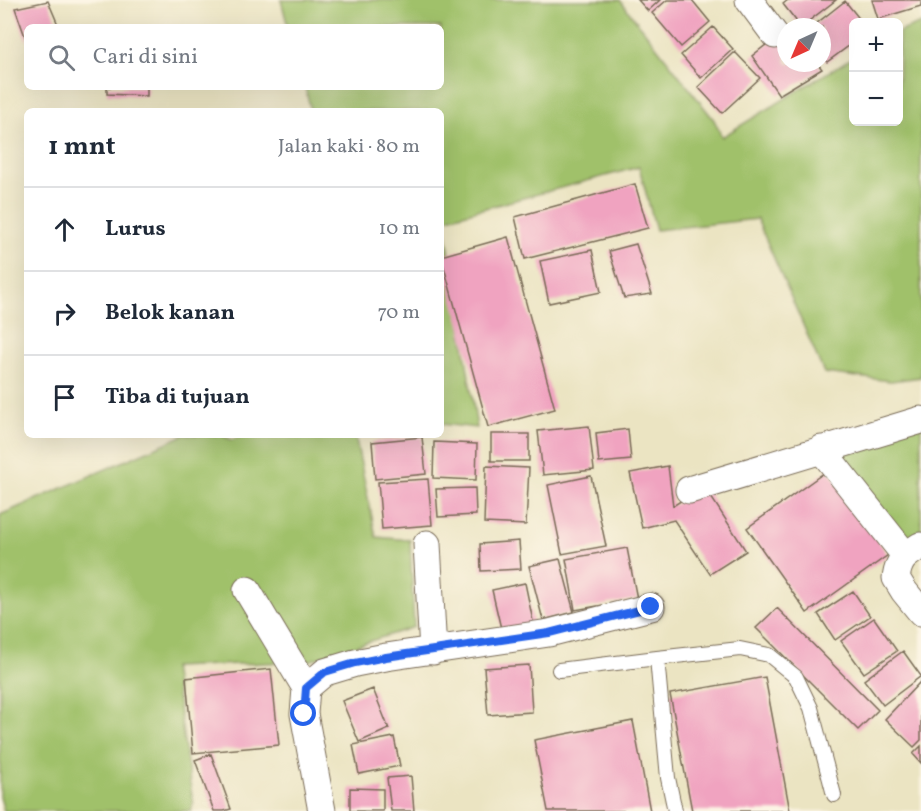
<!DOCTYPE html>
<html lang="id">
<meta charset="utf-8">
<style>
body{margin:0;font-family:Vollkorn,serif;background:#f2f2f3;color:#1f2937}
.controls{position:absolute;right:18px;top:18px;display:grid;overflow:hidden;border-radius:9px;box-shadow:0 6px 24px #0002}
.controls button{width:54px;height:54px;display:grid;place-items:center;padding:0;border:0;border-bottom:2px solid #e0e1e3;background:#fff;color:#1f2937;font:30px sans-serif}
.compass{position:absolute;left:777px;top:18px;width:54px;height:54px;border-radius:50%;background:#fff;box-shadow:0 6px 24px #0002;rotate:224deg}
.stop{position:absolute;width:18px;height:18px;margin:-14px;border:4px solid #2563eb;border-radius:50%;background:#fff}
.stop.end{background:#2563eb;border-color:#fff;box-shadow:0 2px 6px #0008}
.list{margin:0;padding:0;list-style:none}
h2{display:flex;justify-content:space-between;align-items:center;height:78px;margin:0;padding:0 24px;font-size:26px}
h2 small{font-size:20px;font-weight:400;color:#747a83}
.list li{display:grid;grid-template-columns:39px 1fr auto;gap:18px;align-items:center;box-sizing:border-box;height:84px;padding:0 24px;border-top:2px solid #e0e1e3}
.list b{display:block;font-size:22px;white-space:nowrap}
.list em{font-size:20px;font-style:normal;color:#747a83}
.icon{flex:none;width:33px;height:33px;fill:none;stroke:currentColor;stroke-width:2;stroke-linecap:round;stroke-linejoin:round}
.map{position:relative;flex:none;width:921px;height:811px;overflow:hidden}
.search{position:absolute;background:#fff;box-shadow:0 6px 24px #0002;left:24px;top:24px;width:420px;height:66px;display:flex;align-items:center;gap:15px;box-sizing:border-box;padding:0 21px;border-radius:9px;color:#747a83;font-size:22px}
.panel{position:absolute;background:#fff;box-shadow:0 6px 24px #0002;left:24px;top:108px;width:420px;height:330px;border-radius:9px}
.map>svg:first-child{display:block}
.green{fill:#a0c16a;stroke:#6e7644;stroke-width:1.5}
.building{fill:#f0a3c0}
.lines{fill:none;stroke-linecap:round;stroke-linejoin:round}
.service-casing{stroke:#796b57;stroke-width:16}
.minor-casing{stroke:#796b57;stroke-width:29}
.service{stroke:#fff;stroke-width:14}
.minor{stroke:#fff;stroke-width:27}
.route{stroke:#2563eb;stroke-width:8}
</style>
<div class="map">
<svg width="921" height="811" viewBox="0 0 921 811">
<rect width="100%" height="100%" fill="#fcf5e5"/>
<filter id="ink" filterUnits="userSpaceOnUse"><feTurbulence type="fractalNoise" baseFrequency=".0167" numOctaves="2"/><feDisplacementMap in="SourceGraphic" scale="12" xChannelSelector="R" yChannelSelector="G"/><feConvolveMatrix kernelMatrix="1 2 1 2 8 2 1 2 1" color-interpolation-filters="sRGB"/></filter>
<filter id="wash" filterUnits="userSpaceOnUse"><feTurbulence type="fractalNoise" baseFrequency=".008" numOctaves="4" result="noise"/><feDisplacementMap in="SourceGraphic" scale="24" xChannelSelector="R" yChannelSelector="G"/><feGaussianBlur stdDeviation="1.35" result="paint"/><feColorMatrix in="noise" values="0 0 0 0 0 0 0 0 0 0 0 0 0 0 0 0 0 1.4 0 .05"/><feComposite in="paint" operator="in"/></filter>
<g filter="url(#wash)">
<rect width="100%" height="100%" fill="#ebe4c2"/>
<path class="green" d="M281,0H620L714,120L722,137L853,57L854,122H898L899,32L921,23V377L891,381L824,373L757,219L656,230L639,167L444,219L477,428L441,424V111H311L305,87H441V27H288Z
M921,417V531L902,542L832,447Z
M184,435H221L232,440L244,435H355L376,537L410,540L414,627L309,661L173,667L193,803L191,811H4L0,797V515Z"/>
<g id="blocks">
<path class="building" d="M638,0H660L648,11Z
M667,0H692L710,22L681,47L652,13Z
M788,0H836L801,27L783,4Z
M872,0H921V6L878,19Z
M48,1L59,27H27V42L15,8Z
M845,1L862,22H854V42L827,62L822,56V27H812Z
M713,27L733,49L701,78L681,55Z
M786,29V63H817L822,69L779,95L752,56Z
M735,52L760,78L722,113L698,87Z
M107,87H147V96L107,94Z
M635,184L648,228L525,259L515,217Z
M508,237L555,409L488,427L441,256Z
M636,244L652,294L624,298L609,251Z
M592,250L601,292L549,303L540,261Z
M589,426L594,470L543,475L538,431Z
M628,429L631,460L599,463L596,433Z
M491,434H529V461H491Z
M422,437L426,474L375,479L372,442Z
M434,442L477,444L476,480L433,478Z
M486,466L529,468L526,525L484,523Z
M668,466L673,506L704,486L746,551L710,574L674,520L642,528L630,473Z
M828,470L888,555L807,613L747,528Z
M591,476L606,546L562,554L548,485Z
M428,479L432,525L382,529L378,482Z
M475,488L476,515L438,517L436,489Z
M519,541L521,569L481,571L480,544Z
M627,548L637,599L575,610L566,559Z
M560,559L574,612L543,620L529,566Z
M525,583L534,626L502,633L492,590Z
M853,591L870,616L835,640L818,614Z
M777,608L878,710L858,730L756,628Z
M874,618L897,651L864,673L841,641Z
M903,651L921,676L883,705L864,680Z
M529,665L532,712L488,715L484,668Z
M271,669L279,745L193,753L186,678Z
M765,677L790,811H692L670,694Z
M921,681V740L914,747L885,719Z
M373,689L389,729L359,742L342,701Z
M633,721L650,811H548L534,740Z
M394,737L400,766L359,774L353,745Z
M921,746V763L913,754Z
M211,754L231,809L224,811H214L195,760Z
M411,776L414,811H391L387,778Z
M350,788L383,789V811H350Z"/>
</g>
</g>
<g filter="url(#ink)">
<use href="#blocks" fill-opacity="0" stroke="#796b57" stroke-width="1.5"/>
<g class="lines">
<defs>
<path id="service" d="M657,658L740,649L769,655L796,677L811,708L834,795
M559,670L657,658L668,778L675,811"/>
<path id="minor" d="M749,0L775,35
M821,449L905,555
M689,490L921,420
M427,544L433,651
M920,546C904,556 899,559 896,578L904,591L921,612
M247,590L306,688
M322,811L304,714L306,688L325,672L355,663L386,657L549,633L651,607"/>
</defs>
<use href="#service" class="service-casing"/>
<use href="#minor" class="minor-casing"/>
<use href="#service" class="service"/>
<use href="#minor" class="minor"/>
</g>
</g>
<g class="lines" filter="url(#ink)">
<path class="route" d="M304,714L306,688L325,672L355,663L386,657L549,633L651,607"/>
</g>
</svg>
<div class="controls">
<button>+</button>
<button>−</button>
</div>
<svg class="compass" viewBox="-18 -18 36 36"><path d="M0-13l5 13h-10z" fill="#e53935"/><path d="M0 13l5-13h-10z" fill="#747a83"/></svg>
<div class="stop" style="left:304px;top:714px"></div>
<div class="stop end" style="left:651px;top:607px"></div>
<div class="search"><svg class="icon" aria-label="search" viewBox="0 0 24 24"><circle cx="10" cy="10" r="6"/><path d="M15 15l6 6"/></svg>Cari di sini</div>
<section class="panel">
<h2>1 mnt<small>Jalan kaki · 80 m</small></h2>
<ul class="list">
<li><svg class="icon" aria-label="ahead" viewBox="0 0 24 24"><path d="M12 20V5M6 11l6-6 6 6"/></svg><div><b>Lurus</b></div><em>10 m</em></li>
<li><svg class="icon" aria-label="right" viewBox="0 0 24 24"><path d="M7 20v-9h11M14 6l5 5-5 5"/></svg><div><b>Belok kanan</b></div><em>70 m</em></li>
<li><svg class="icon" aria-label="arrive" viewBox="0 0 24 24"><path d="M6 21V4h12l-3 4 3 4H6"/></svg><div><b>Tiba di tujuan</b></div></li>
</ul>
</section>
</div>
